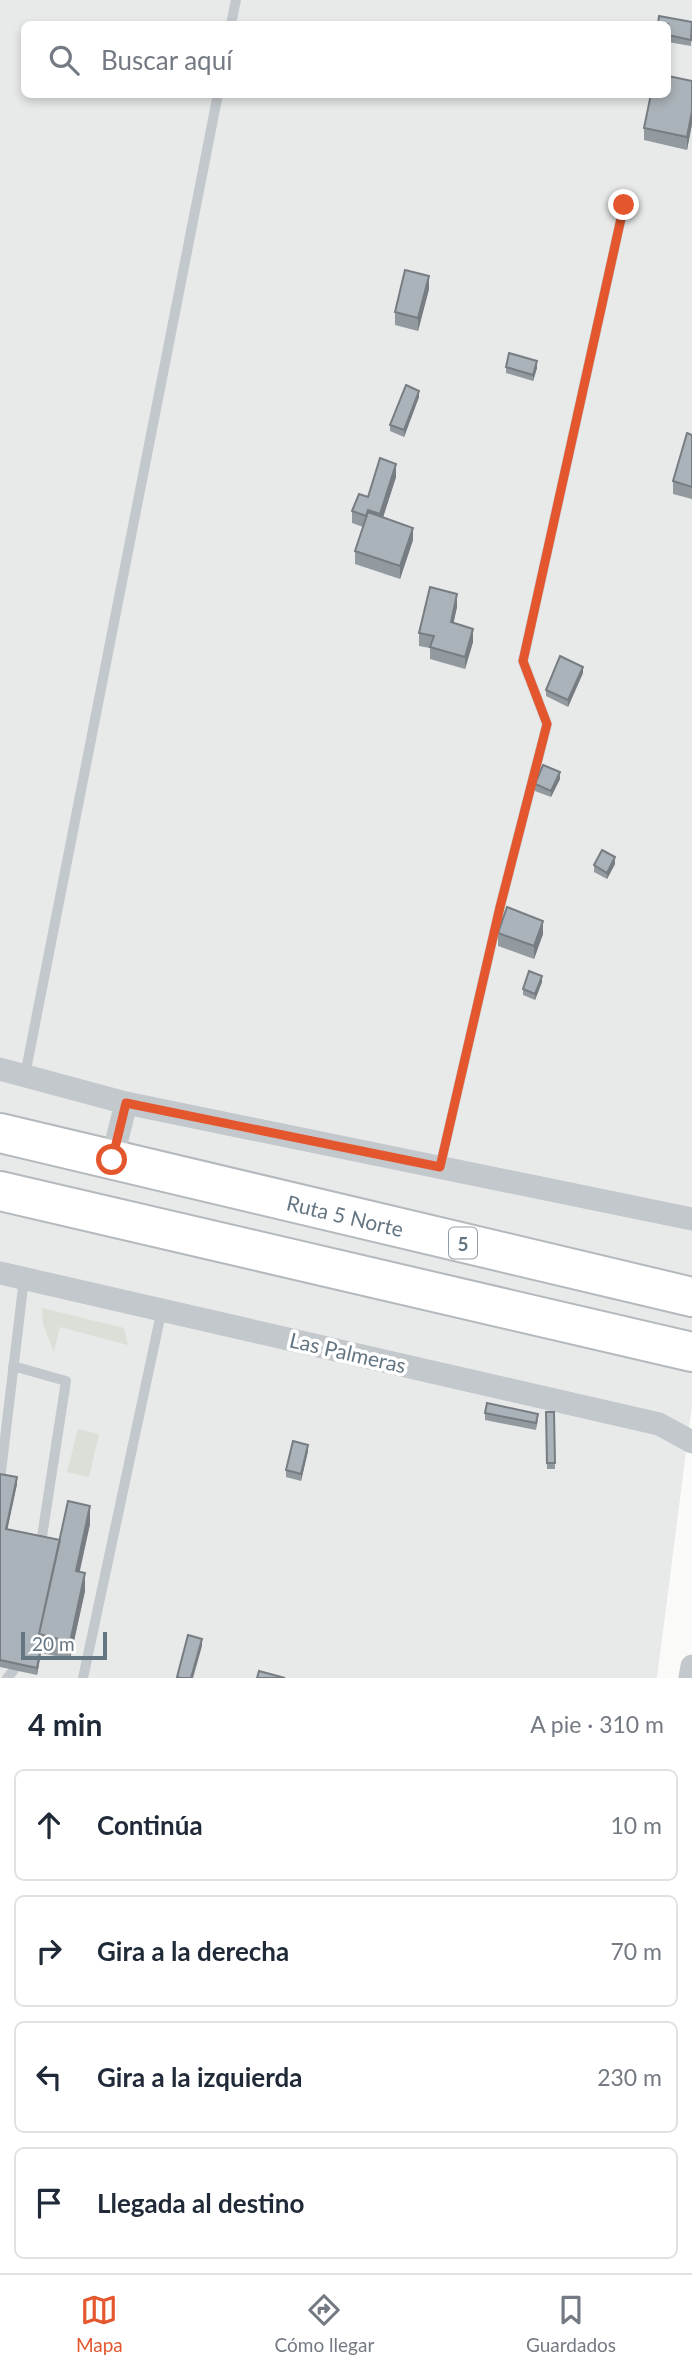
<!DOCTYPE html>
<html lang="es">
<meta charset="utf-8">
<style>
body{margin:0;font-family:Lato,sans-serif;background:#f2f2f3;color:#1f2937}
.scale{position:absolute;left:21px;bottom:18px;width:86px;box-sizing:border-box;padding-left:7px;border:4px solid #657683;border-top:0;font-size:19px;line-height:24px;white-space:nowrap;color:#657683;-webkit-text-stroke:5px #fff;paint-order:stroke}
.stop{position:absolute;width:21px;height:21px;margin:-16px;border:5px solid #e4572e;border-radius:50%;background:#fff}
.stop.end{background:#e4572e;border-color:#fff;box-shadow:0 2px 7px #0008}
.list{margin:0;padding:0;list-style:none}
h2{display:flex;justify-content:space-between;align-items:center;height:91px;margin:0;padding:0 28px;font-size:30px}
h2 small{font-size:23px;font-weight:400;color:#747a83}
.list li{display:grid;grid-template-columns:46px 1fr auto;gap:21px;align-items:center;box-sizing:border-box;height:112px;margin:0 14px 14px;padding:0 14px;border:2px solid #e0e1e3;border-radius:10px}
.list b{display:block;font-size:26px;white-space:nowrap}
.list em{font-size:23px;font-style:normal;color:#747a83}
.icon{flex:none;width:38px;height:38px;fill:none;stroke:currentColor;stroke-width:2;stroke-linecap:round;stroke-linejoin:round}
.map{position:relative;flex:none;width:692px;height:1678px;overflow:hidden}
.search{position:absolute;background:#fff;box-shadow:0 4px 10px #0003;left:21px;right:21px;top:21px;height:77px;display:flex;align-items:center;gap:18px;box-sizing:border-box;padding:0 24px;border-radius:10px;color:#747a83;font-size:26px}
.sheet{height:595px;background:#fff}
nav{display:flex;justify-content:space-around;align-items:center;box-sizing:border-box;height:98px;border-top:2px solid #e0e1e3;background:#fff;font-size:19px;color:#747a83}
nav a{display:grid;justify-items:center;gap:4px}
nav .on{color:#e4572e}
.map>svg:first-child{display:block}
.built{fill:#e8e9e9;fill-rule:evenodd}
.green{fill:#dadfd7}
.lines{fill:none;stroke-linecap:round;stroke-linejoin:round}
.trunk-casing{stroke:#b4b9bd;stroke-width:42}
.service{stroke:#c3c8cc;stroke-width:10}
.minor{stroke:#c3c8cc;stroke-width:23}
.trunk{stroke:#fff;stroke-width:38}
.wall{fill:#929a9f}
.shaded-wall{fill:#777d82}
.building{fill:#aab3b9;stroke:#777d82;stroke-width:2}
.route{stroke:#e4572e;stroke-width:9}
.labels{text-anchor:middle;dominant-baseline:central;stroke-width:7;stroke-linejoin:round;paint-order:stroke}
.shield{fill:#fff;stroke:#939fa8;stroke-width:2}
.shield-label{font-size:19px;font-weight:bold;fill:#657683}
.street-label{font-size:21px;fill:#657683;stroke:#fff}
</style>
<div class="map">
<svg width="692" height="1678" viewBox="0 0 692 1678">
<rect width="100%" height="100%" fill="#fafaf8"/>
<path class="built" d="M0,0H692V1405L657,1678H0ZM24,24H668V94H24Z"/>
<path class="green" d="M42,1308L124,1328L128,1345L60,1327L54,1352L43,1324Z
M78,1429L99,1434L89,1477L67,1472Z"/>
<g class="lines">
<defs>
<g id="trunk">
<path id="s1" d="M0,1133L692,1297"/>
<path d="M0,1191L692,1352"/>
</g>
</defs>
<use href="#trunk" class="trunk-casing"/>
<path class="service" d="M231,24L236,0
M25,1075L218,94
M440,1167L500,907L547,724L523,661L624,205
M13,1366L66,1381L41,1543
M0,1480L24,1279
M7,1678L14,1670
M83,1678L162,1309"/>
<path class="minor" d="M0,1069L126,1103L692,1219
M112,1160L126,1103
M0,1273L659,1424L692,1442
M690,1678L692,1666"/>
<use href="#trunk" class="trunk"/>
</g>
<path class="wall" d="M692,22L691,46L668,42V24Z
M692,81V124L687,150L644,140V128Z
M429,289L418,331L395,325V312Z
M506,367L537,368L533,381L506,373Z
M419,397L404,437L390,431V425Z
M692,435V499L673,494V481Z
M396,477L383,517L413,540L400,579L355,564V551L363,527L352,523V511Z
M457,607L453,623L473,642L465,669L430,659V648L419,646V633Z
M583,673L568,707L546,696V690Z
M560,779L551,797L535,791V784Z
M615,864L607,879L594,872V865Z
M498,933L543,934L534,959L498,946Z
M542,982L535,1000L523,995V989Z
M546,1412H554L555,1469H547Z
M485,1413L538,1420L536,1430L485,1420Z
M308,1451L301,1481L286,1477V1470Z
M0,1474L17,1484L7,1529L60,1540L90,1524L79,1572L85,1591L70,1659L41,1653L37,1675L0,1667Z"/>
<path class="shaded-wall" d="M692,111V124L687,150V137Z
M429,276V289L418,331V318Z
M537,361V368L533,381V375Z
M419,391V397L404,437V430Z
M396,464V477L380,527V514Z
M413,528V540L400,579V566Z
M457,594V607L451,635V622Z
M473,629V642L465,669V657Z
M583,667V673L568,707V700Z
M560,772V779L551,797V791Z
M615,857V864L607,879V873Z
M543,921V934L534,959V946Z
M542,976V982L535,1000V994Z
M308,1445V1451L301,1481V1474Z
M17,1477V1484L6,1536V1529Z
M90,1506V1524L76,1589V1571Z
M85,1573V1591L70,1659V1642Z
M202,1639V1646L193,1678H191Z
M41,1646V1653L37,1675V1668Z"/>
<path class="building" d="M659,16L692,22L691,40L668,35V24H658Z
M668,76L692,81V111L687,137L644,128L651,94H668Z
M405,270L429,276L418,318L395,312Z
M509,353L537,361L533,375L506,367Z
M406,385L419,391L404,430L390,425Z
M687,433L692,435V487L673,481Z
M380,458L396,464L380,514L368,510L366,516L352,511L359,494L368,497Z
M368,512L413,528L400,566L355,551Z
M430,587L457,594L451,622L473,629L465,657L430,647L434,636L419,633Z
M560,656L583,667L568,700L546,690Z
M543,765L560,772L551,791L535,784Z
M602,850L615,857L607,873L594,865Z
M507,907L543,921L534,946L498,933Z
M529,971L542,976L535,994L523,989Z
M487,1403L538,1414L536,1423L485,1413Z
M546,1412H554L555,1463H547Z
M293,1441L308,1445L301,1474L286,1470Z
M0,1474L17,1477L6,1529L60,1540L39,1634V1646H41L37,1668L0,1660Z
M68,1501L90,1506L76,1571L85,1573L70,1642L39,1634Z
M188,1635L202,1639L191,1678H181L177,1677Z
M259,1671L285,1678H257Z"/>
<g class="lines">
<path class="route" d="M112,1160L126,1103L440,1167L500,907L547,724L523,661L624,205"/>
</g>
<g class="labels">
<rect class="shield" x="449" y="1227.5" width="28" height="31" rx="5"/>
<g class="shield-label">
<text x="463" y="1243">5</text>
</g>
<g class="street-label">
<text stroke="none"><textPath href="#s1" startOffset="355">Ruta 5 Norte</textPath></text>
<text transform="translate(348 1352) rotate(13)">Las Palmeras</text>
</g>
</g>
</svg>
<div class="scale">20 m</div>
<div class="stop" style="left:112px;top:1160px"></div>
<div class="stop end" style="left:624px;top:205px"></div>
<div class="search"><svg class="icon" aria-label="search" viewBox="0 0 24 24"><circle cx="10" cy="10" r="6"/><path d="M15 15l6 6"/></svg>Buscar aquí</div>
</div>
<section class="sheet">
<h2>4 min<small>A pie · 310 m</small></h2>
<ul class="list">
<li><svg class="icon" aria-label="ahead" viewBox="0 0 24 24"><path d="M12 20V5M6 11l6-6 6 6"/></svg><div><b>Continúa</b></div><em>10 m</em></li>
<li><svg class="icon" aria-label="right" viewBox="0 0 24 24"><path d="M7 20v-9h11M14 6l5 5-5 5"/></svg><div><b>Gira a la derecha</b></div><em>70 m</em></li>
<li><svg class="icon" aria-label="left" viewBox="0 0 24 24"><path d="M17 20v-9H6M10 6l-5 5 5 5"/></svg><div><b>Gira a la izquierda</b></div><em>230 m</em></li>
<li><svg class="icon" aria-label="arrive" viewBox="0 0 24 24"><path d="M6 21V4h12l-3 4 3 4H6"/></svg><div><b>Llegada al destino</b></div></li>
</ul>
</section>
<nav>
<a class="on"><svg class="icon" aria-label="map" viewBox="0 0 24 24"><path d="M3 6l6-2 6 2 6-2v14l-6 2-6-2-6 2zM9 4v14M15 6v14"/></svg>Mapa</a>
<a><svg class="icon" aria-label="directions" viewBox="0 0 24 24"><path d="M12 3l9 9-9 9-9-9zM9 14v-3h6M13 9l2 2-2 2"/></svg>Cómo llegar</a>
<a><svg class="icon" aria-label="saved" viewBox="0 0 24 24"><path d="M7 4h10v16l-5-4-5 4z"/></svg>Guardados</a>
</nav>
